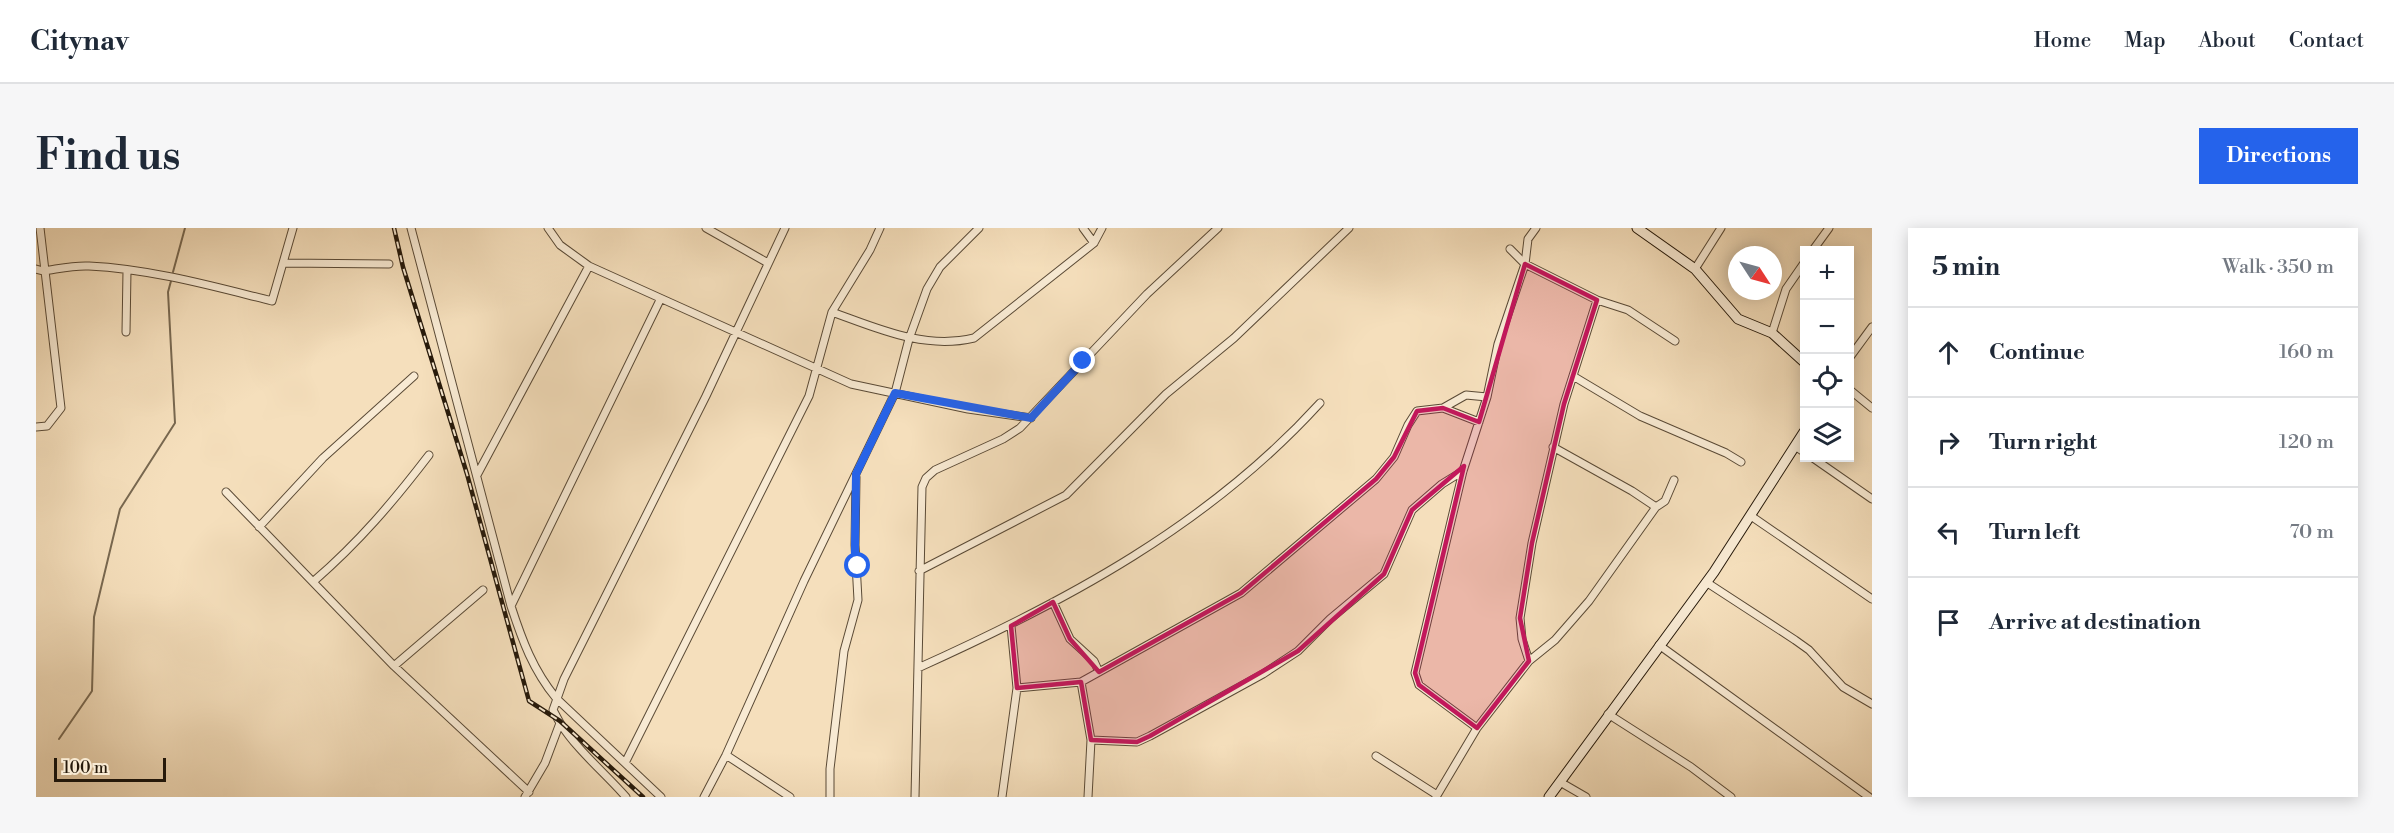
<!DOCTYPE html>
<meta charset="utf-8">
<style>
body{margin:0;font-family:"Libre Bodoni",serif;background:#f6f6f7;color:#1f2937}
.controls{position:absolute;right:18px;top:18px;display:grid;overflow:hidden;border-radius:0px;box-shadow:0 3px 15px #0003}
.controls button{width:54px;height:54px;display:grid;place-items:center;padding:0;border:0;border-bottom:2px solid #e0e1e3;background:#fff;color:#1f2937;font:30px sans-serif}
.compass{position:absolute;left:1692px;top:18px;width:54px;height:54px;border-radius:50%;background:#fff;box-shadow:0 3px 15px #0003;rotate:126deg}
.scale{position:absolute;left:18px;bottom:15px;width:112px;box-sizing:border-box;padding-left:6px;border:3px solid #26190a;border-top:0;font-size:16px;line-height:21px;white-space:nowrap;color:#26190a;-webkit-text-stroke:4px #f8ead3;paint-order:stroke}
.stop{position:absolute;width:18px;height:18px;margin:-14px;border:4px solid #2563eb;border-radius:50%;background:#fff}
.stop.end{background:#2563eb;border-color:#fff;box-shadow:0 2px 6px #0008}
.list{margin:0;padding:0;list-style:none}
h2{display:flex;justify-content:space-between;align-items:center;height:78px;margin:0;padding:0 24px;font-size:26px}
h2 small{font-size:20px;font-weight:400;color:#747a83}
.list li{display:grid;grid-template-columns:39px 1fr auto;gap:18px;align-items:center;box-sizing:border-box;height:90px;padding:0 24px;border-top:2px solid #e0e1e3}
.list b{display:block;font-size:22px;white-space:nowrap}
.list em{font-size:20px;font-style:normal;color:#747a83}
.icon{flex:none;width:33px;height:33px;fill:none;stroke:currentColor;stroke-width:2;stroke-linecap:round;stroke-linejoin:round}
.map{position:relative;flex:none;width:1836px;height:569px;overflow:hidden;border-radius:0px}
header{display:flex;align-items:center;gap:36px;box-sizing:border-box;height:84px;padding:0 30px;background:#fff;border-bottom:2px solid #e0e1e3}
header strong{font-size:28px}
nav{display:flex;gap:33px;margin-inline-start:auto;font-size:21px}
.intro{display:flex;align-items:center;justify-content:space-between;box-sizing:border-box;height:144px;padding:0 36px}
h1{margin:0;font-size:42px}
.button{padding:15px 27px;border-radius:0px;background:#2563eb;color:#fff;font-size:21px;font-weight:700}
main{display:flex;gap:36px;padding:0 36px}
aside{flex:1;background:#fff;border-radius:0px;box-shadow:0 3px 15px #0003}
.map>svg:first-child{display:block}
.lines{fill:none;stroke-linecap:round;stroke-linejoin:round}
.stream{stroke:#786850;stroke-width:2}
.street-casing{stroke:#5a4a36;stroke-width:9}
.secondary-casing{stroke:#26190a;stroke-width:11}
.street{stroke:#f8ead3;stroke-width:7}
.secondary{stroke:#f8ead3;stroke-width:9}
.rail-casing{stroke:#26190a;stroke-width:4.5}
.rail{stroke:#f8ead3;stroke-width:2;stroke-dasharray:7;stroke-linecap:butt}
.route{stroke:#2563eb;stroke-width:8}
.marked{fill:#c2185b;fill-opacity:0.2;stroke:#c2185b;stroke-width:4.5;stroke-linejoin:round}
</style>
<header>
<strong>Citynav</strong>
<nav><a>Home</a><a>Map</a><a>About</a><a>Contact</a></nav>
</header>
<div class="intro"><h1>Find us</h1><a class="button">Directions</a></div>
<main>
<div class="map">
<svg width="1836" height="569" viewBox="0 0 1836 569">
<rect width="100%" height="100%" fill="#f5dfbc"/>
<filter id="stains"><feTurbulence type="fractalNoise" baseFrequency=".00333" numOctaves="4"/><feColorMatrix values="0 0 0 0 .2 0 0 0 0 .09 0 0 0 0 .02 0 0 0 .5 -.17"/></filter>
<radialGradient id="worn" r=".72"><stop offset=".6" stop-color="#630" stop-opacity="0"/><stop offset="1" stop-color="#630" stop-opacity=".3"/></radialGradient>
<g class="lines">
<path class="stream" d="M137,44L149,0
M23,511L56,463L58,389L84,281L139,195L132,64L135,53"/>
<defs>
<path id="street" d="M375,0L475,378C486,412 497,442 520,470L625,569
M512,0L524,17L553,38L815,156L932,181L995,190
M670,0L732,35
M1047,0L1058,15
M1474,21L1489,36L1561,72L1592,82L1639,113
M1777,22L1793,0
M248,35L353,36
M0,41L7,43C22,41 38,37 53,38C115,41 176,58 236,73L257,0
M1659,41L1685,0
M796,84C841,100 888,122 938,110L1058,15L1066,0
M90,104L91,43
M1736,105L1750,61L1768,35
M1814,129L1836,99
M1537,148L1604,188L1690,225L1705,234
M1814,162L1836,180
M1407,180L1443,194
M0,199L11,198L25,180L4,0
M1759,218L1768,224
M1517,219L1596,263L1620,279
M1777,230L1836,271
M441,247L553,38
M190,264L358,438L493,564
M1715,288L1836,371
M223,299L287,230L378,148
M883,343L1030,267L1130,166L1198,110L1313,0
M278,353C323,314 357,274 393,227
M1670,354L1759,412L1773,422L1807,459L1836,476
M1017,374L1034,411L1058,433L1063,444
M475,378L624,72
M1623,417L1833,569
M1493,433L1486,411L1484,390L1496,315L1528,176L1561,72
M358,438L447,362
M882,440C1031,373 1173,297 1284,175
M1045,454L1055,512L1052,569
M981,460L1045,454L1205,365L1340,251L1358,229L1372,197L1381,183L1407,180L1430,167L1451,169
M1572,486L1655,539L1695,569
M524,495C542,523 568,544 590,569
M1441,500L1383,457L1379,445L1427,243L1451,169L1462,116L1489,36L1492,11L1500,0
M1055,512L1101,514L1114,508L1227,446L1262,423L1294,391L1348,346L1376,282L1406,256L1427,243
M690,527L754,569
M1340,528L1401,567
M589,535L773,168L796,84L834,22L844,0
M1524,554L1550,569
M489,569L509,535L524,495L517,482L528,451L670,168L749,0
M668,569L690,527L768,353L859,165L873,111L891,61L904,39L943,0
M794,569V541L808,423L822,372L819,317L820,249
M879,569L886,259L890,250L899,242L967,211L984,200L1111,66L1182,0
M966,569L981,460L975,398
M1400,569L1441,500L1493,433L1519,412L1553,373L1620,279L1629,273L1638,252"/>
<path id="secondary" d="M1601,0L1659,41L1702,91L1736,105L1768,134
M1513,569L1678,344L1768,204"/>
</defs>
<use href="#street" class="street-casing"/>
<use href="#secondary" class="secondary-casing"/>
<use href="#street" class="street"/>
<use href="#secondary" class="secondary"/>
<defs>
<path id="rail" d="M358,0L367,39L431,246L493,473L524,493L607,569"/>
</defs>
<use href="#rail" class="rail-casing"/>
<use href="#rail" class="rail"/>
</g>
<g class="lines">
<path class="route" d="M822,338L819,333V317L820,246L859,165L995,190L1047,133"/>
</g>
<path class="marked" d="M1489,36L1561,72L1528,176L1496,315L1484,390L1493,433L1441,500L1383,457L1379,445L1428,238L1376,282L1348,346L1262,423L1114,508L1101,514L1055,512L1045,454L981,460L975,398L1017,374L1034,411L1063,444L1205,365L1340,251L1358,229L1381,183L1407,180L1443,194Z"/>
<rect width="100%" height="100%" filter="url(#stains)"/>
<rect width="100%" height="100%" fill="url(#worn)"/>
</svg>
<div class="controls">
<button>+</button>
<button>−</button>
<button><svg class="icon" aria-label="locate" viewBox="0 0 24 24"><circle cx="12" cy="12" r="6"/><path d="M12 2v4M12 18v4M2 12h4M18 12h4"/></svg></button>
<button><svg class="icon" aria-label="layers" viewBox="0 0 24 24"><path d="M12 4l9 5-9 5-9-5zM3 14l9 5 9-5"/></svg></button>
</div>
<svg class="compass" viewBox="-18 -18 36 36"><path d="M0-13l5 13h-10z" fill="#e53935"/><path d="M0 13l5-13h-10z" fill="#747a83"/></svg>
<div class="scale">100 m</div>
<div class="stop" style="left:822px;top:338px"></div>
<div class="stop end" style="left:1047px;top:133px"></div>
</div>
<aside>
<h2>5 min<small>Walk · 350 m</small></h2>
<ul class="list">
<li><svg class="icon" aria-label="ahead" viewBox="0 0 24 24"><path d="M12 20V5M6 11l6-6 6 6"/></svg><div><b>Continue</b></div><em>160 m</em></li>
<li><svg class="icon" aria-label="right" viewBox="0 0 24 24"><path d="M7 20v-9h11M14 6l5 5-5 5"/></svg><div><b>Turn right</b></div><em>120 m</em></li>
<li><svg class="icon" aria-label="left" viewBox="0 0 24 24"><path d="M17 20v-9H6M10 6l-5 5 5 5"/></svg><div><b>Turn left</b></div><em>70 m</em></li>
<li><svg class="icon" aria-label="arrive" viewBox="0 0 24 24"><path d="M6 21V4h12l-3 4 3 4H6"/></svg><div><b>Arrive at destination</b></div></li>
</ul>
</aside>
</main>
